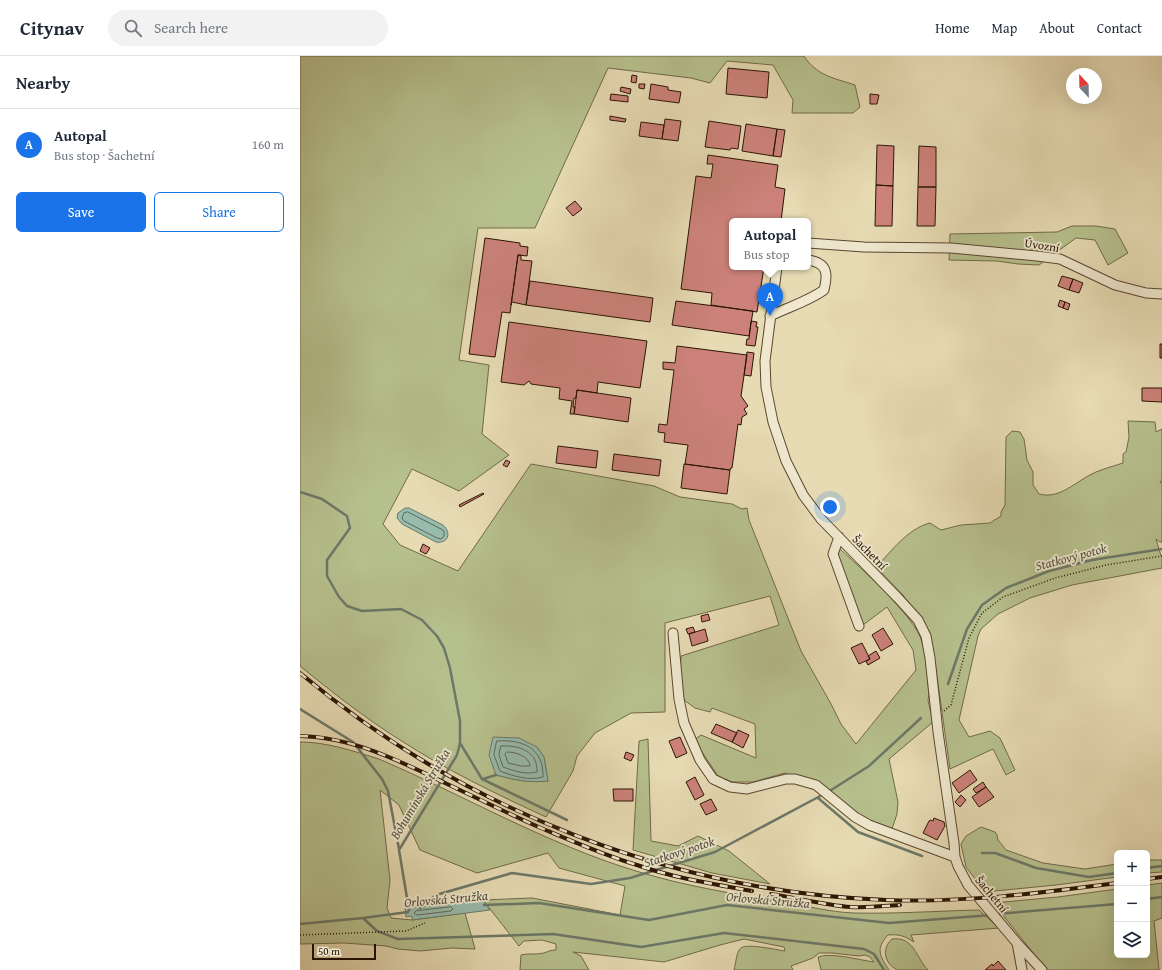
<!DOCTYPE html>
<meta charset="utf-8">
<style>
body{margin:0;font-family:"Gentium Book Plus",serif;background:#f2f2f3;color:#1f2937}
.controls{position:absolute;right:12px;bottom:12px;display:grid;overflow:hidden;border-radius:6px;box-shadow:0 4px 16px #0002}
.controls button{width:36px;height:36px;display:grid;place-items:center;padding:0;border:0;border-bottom:1px solid #e0e1e3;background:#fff;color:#1f2937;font:20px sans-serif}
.compass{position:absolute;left:766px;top:12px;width:36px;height:36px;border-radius:50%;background:#fff;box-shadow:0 4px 16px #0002;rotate:338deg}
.scale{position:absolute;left:12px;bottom:10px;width:64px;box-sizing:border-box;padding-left:4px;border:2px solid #2b1403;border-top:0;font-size:11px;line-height:14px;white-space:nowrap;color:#2b1403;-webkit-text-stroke:3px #efe8ce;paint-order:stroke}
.you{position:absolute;left:530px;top:451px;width:14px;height:14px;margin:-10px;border:3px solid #fff;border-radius:50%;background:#1a73e8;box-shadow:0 0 0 6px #1a73e833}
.badge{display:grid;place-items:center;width:26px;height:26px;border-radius:50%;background:#1a73e8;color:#fff;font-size:13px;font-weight:700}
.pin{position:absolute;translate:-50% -33px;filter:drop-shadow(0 1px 2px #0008)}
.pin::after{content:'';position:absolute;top:21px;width:14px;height:12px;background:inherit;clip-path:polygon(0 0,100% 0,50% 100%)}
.popup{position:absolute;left:429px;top:162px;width:82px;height:52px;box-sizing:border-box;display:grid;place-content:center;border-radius:6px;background:#fff;filter:drop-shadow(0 1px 3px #0005);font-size:13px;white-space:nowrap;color:#747a83}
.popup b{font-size:15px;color:#1f2937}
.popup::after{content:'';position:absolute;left:50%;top:100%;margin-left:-8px;border:8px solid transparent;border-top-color:#fff}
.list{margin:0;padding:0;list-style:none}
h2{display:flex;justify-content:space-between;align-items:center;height:52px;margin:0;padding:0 16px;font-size:17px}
h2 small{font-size:13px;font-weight:400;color:#747a83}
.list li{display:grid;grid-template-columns:26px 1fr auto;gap:12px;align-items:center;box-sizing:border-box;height:72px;padding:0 16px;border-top:1px solid #e0e1e3}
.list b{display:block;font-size:15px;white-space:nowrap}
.list p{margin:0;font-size:13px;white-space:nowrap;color:#747a83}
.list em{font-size:13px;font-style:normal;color:#747a83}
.actions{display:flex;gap:8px;padding:12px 16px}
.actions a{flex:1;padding:9px 0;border:1px solid #1a73e8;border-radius:6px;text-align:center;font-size:14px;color:#1a73e8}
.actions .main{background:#1a73e8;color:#fff}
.icon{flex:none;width:22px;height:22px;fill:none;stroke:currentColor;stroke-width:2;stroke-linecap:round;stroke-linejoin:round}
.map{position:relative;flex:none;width:862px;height:914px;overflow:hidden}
header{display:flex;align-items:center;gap:24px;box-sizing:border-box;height:56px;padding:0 20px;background:#fff;border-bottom:1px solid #e0e1e3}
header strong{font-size:19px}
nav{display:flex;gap:22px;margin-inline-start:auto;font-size:14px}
.search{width:280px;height:36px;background:#f2f2f3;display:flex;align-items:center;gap:10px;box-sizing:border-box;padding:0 14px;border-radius:22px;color:#747a83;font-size:15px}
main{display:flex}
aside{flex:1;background:#fff}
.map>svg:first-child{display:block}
.green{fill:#b6c08d;stroke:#706a48;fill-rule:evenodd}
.water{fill:#97bbac;stroke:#6c7868}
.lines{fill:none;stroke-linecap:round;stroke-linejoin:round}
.shore{stroke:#616858;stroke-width:1}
.stream{stroke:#6c7868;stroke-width:2.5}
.building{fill:#cc827a;stroke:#2b1403}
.minor-casing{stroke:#5a462f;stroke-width:11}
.path{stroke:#2b1403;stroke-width:1.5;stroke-dasharray:1 2;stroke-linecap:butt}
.minor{stroke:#efe8ce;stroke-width:9}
.rail-casing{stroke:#2b1403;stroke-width:4}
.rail{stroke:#efe8ce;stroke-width:2.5;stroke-dasharray:8;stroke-linecap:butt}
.labels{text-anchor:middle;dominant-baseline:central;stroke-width:3.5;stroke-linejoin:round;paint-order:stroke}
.street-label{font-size:12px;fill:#2b1403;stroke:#efe8ce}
.water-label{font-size:13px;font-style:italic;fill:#514e3e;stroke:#efe8ce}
</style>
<header>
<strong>Citynav</strong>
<div class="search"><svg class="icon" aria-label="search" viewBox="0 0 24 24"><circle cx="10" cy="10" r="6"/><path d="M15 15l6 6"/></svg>Search here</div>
<nav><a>Home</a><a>Map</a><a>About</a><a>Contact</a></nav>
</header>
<main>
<aside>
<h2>Nearby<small></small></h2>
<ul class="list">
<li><span class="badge">A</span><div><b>Autopal</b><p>Bus stop · Šachetní</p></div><em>160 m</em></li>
</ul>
<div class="actions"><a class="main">Save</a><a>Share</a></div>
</aside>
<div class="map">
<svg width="862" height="914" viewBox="0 0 862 914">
<rect width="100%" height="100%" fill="#e7dbb4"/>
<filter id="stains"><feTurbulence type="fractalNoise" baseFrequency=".005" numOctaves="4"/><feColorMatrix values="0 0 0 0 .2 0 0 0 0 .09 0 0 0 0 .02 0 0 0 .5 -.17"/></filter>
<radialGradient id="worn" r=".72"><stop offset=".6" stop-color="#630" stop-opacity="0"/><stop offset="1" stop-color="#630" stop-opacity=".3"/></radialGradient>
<path class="green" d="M0,0H504C517,20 534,22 555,29L560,51L553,57H492L493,44L473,9L427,5L410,27L391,22L308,12L235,172H178L159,304L189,309L182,378L209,399L159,435L112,413L83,468L100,489L158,515L231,408L354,430L380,441L432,448L442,453L447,452L449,464L501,595L530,646L541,668L556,688L616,614L613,594L587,551L563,569L536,505L538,491C558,510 616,561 622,586C627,602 627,621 629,638L628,644L633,666L589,703L598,746L597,758L592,773L556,759L518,728L485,717L453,726H432L418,720L394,684L401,679L456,702L455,668L412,652L410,656L395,652L384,644L380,622L381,600L479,569L470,540L365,567V656L331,657L295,677L277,700L273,715L246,761C196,738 146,714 100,684C65,662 32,636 0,610ZM237,691L244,701L248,725C227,727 216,724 196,719Z
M772,170H796L815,173L828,197L808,209L795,184L776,182L739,209L718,208L697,205L649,204L650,178L757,176Z
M828,365L855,366L856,376L862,373V423L860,427L862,426V486H860L856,483L861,500H862V512L772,529L730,542L698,558L681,573L678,580L659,664L669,681L690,675L700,682L715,714L706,719L693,693L650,713L634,599L630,578L621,562L602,538L576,511C592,495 607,473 630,467L641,474L661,469L690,467L701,460V456L705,449L706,381L712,375L720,376L724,383L727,404L733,416V429L739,438C758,443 772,429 788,420C798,414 811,411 823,407V398L826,396L829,381Z
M348,683L351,785L378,790L398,780L429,795L470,828L412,817L333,794L339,685Z
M0,686C27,686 53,695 79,703C165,740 247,788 336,815C384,830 435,838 484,846C507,850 530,856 553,857C594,858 637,855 679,854L699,872L611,879L614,886C605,880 599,878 588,879C575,893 580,900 589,914H521L518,901C531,896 559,904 574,906L570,901L565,899L559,900L532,897H519L513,902L491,910L493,914H434C436,908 436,896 441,892C447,887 477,894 485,895L484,891L444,883L420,889L364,906L273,896L281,900L289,914H220L221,899C228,897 236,899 244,897C249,895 251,894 256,894V888L242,884L224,885L219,890L183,844L232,842L320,859L325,830L259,812L248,797L177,817L120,794L99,749L80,734L90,824L87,852L91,862L112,864L165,857L175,893L152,892L120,895L98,893L86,890L44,887L0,888Z
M681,771L695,776L697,779L698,784L706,794L743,807L785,813L817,808V821L756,829L685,836L666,811L661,788L666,780Z
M847,804H862V816L847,817Z
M862,827V862L854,865L859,914H747L693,847L758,841L817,833V899H847V829Z
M592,883C614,880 616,902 628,914H597C594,912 591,910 589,907C583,899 585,889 592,883Z"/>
<path class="water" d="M105,452H109L143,469C152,477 148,488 136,486L102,468L97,462L98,457Z
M193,681L219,682L237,691L244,701L248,725C227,727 216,724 196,719L189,699Z
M183,844L190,854L112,864V860L106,861L105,852Z"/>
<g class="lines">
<path class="shore" d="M108,456L141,473L144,475V480L141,483L137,482L104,465L102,462L104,457Z
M197,685C222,683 244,692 243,721C229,725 213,720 200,715L194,699Z
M201,690C219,689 238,695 237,716C226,719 214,715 203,711L199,699Z
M207,696C216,696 229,700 230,710H221L208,707L205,698Z
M151,851L153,853L151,855L117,859L114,857L116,855Z"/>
<path class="stream" d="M0,436L22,443L47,460L50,472L27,504V520L39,541L47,550L62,555L101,553L122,564L137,580L144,592L150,612L160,665V687L157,699L99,794L109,854
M648,628L667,573L682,549L706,532L749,515L792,504L862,493
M0,653L53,686L82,723L88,735L99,793
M160,687L182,723L267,764
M183,723L196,719
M528,736L569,710L621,662
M518,742L558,776L622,800
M682,797H695L736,812L789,821L817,817
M847,812L862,810
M847,843L862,841
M184,849L239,847L349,864L427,849L589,867L691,859
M120,852L136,839L212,817L291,828L330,822L415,796L524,738
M696,858L817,848
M63,862L77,875L98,883L253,878L341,891L424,877L564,893L574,898L584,914
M0,868L63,862L108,856"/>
</g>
<path class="building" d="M428,12L469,16L467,42L426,38Z
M332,19L337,20L336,27L331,26Z
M339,28H345L344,33L339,32Z
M351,28L368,31V34L381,36L379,47L349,43Z
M321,31L331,33L330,38L320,35Z
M311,38L328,40V46L310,44Z
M570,38L579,39L577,48H570Z
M310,60L326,63L325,66L310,64Z
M365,63L381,65L378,85L362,83Z
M409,65L441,70L438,93L431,92L430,94L405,91Z
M341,66L364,69L362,83L339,80Z
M446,68L477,73L473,100L442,95Z
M477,73L485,74L481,101L473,100Z
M577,89L594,90L593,130L576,129Z
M619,90L636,91V131H618Z
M408,99L478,109L475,131L485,133L481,165H432V211H464L457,256L411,249L412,237L381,233L396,120L411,122L413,108H407Z
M576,129L593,130L592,170H575Z
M618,131H636L635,170H617Z
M275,145L282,153L273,160L266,152Z
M185,182L220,187V190L228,191L227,200L218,199L210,257L202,256L195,301L169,298Z
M218,199H221V204L232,205L226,249L212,246L211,249Z
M762,220L773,223L769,234L758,230Z
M773,223L783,227L779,237L769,234Z
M230,225L353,242L350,266L226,249Z
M760,244L765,246L763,252L758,250Z
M376,245L453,255L449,280L372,269Z
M765,246L770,248L768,254L763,252Z
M451,265L457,266L456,271H458L455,290L446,289L447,283H449Z
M209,266L347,285L340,332L298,326L297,337L277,334L276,342H274L273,351H275L274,358H270L272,345L259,343L260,332L231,328L229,325L224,329L201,326Z
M860,288H862V302H860Z
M377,290L447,299L441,340L448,350L444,353L447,358L442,361L441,369L438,368L432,412H431L430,414L385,408L388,389L364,386L365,377L358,376L359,368L367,369L374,314L363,313V306L375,307Z
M447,296L454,297L451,320L444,319Z
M842,332H862V346L842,345Z
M277,334L331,342L328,366L274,358Z
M258,390L298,395L296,412L256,407Z
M314,398L361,404L359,420L312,414Z
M206,404L210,406L207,411L203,409Z
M384,408L430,414L427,438L381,432Z
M183,437L184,438L160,451L159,449Z
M123,488L130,492L126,498L120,495Z
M408,558L410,564L402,566L401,560Z
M393,571L395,576L388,578L386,573Z
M583,572L593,588L581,595L572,579Z
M405,573L408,585L392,590L389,578Z
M562,587L570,603L559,608L551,592Z
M576,595L580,602L568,609L566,605L570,603L568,600Z
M416,668L437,677L432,686L411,677Z
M438,674L449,679L443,692L432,686Z
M380,681L387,697L376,702L369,685Z
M326,696L334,699L331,705L324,702Z
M670,714L677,724L659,737L652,727Z
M395,721L404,739L395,744L386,726Z
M683,726L686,731L676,737L673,733Z
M686,731L694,741L679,751L672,741Z
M313,733H333V745H314Z
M661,739L666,744L660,751L655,746Z
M411,743L417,754L406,759L400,748Z
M634,762L644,766L645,770L637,784L623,777L629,765L631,764L633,765Z
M698,905L706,914H685L692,908L693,910Z"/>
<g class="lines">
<defs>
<path id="minor" d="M508,187L564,191L651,192L737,200L760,203L815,229L846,237L862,238
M477,211L465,305L466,331L473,366L486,405L503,439L521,463L598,542L618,564L626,580L630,602L638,676L654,787L655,801L658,810L668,829L717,887L742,914
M470,260C488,251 507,246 524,234C528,218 528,207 508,204
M539,481L533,498L559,570
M373,577L379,643L384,667L400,704L413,723L430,731L447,733L486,723H495L516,729L555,761L569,769L655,801
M717,887L722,914"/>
</defs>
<use href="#minor" class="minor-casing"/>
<path class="path" d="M644,655L651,649L669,582L682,557L703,541L755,522L806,509L862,500
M0,879L106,875L125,867"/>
<use href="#minor" class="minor"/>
<defs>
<path id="rail" d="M0,617C163,754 373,836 586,844C663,847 741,837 817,827
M0,680C52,681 100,705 145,727C177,742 209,758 241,772C272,785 304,799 337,809C374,822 413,828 452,835
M847,823L862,821
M471,838C498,842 524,849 551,851C567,852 584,850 600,849"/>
</defs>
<use href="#rail" class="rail-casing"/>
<use href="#rail" class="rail"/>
</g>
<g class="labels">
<g class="street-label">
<text transform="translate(742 189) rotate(9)">Úvozní</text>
<text transform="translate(570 496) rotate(45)">Šachetní</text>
<text transform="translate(692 838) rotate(50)">Šachetní</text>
</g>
<g class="water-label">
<text transform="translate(771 501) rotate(-15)">Statkový potok</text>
<text transform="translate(120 738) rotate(-59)">Bohumínská Stružka</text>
<text transform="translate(379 796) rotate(-18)">Statkový potok</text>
<text transform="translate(146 843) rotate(-5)">Orlovská Stružka</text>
<text transform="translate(468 844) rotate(5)">Orlovská Stružka</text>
</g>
</g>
<rect width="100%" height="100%" filter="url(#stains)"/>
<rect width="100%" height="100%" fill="url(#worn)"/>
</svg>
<div class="controls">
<button>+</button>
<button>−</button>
<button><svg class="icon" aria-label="layers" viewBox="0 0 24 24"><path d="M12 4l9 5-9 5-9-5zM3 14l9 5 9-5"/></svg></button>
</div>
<svg class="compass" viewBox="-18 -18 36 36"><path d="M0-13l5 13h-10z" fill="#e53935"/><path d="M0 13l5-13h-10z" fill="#747a83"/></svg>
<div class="scale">50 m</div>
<div class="you"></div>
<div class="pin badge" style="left:470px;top:260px">A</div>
<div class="popup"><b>Autopal</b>Bus stop</div>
</div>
</main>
